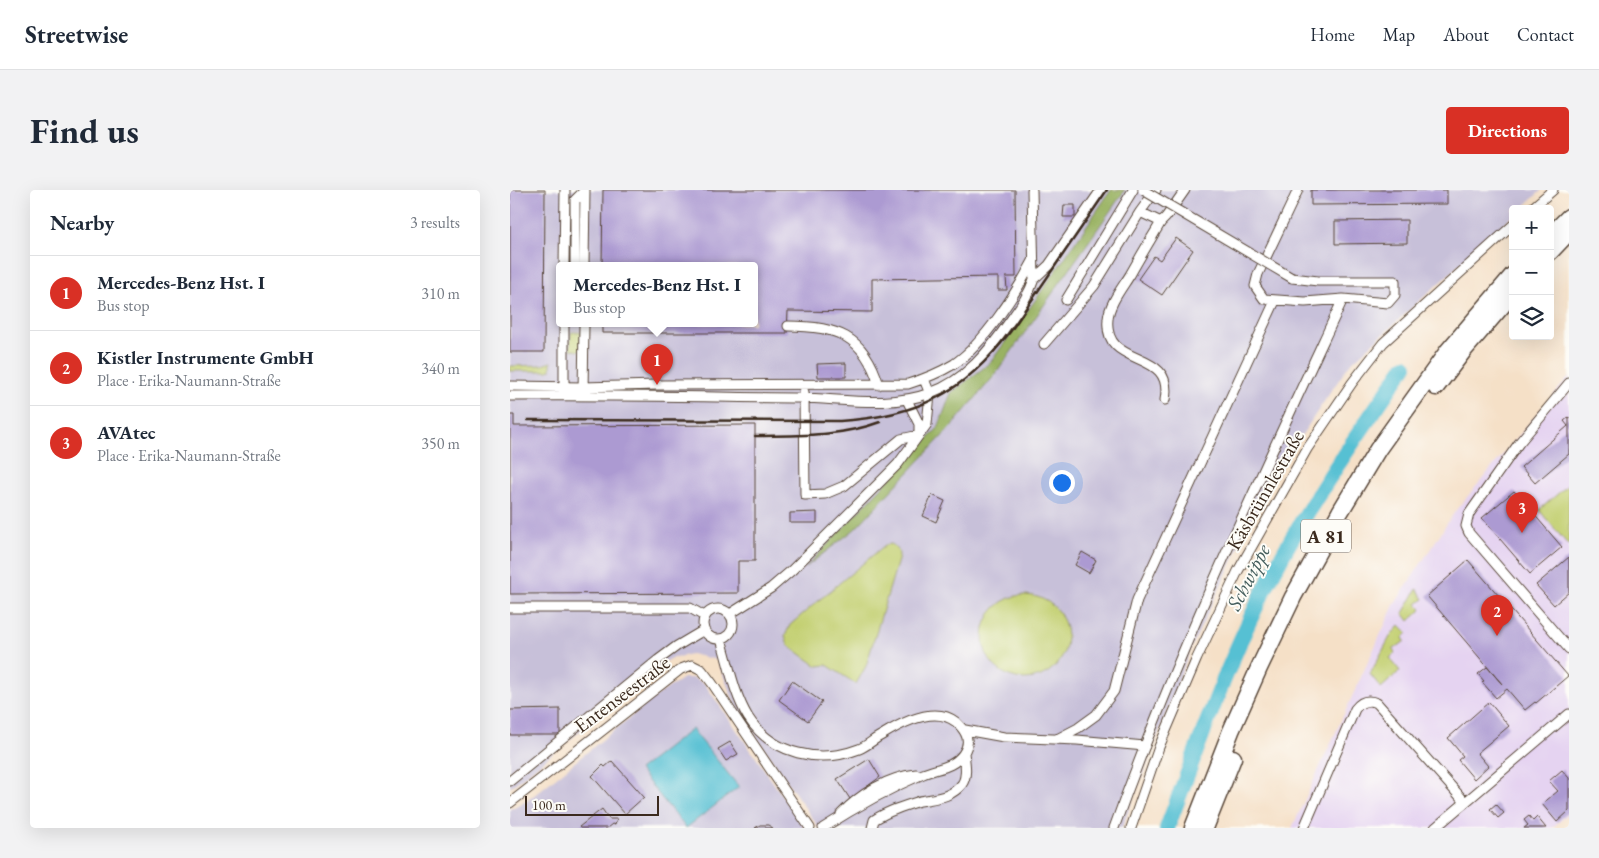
<!DOCTYPE html>
<meta charset="utf-8">
<style>
body{margin:0;font-family:"EB Garamond",serif;background:#f2f2f3;color:#1f2937}
.controls{position:absolute;right:15px;top:15px;display:grid;overflow:hidden;border-radius:5px;box-shadow:0 5px 20px #0002}
.controls button{width:45px;height:45px;display:grid;place-items:center;padding:0;border:0;border-bottom:1px solid #e0e1e3;background:#fff;color:#1f2937;font:25px sans-serif}
.scale{position:absolute;left:15px;bottom:12px;width:134px;box-sizing:border-box;padding-left:5px;border:2px solid #3b2a1e;border-top:0;font-size:14px;line-height:18px;white-space:nowrap;color:#3b2a1e;-webkit-text-stroke:4px #fdfcf7;paint-order:stroke}
.you{position:absolute;left:551px;top:292px;width:18px;height:18px;margin:-12px;border:4px solid #fff;border-radius:50%;background:#1a73e8;box-shadow:0 0 0 8px #1a73e833}
.badge{display:grid;place-items:center;width:32px;height:32px;border-radius:50%;background:#d93025;color:#fff;font-size:16px;font-weight:700}
.pin{position:absolute;translate:-50% -41px;filter:drop-shadow(0 1px 2px #0008)}
.pin::after{content:'';position:absolute;top:26px;width:18px;height:15px;background:inherit;clip-path:polygon(0 0,100% 0,50% 100%)}
.popup{position:absolute;left:46px;top:72px;width:202px;height:65px;box-sizing:border-box;display:grid;place-content:center;border-radius:5px;background:#fff;filter:drop-shadow(0 1px 4px #0005);font-size:16px;white-space:nowrap;color:#747a83}
.popup b{font-size:19px;color:#1f2937}
.popup::after{content:'';position:absolute;left:50%;top:100%;margin-left:-10px;border:10px solid transparent;border-top-color:#fff}
.list{margin:0;padding:0;list-style:none}
h2{display:flex;justify-content:space-between;align-items:center;height:65px;margin:0;padding:0 20px;font-size:21px}
h2 small{font-size:16px;font-weight:400;color:#747a83}
.list li{display:grid;grid-template-columns:32px 1fr auto;gap:15px;align-items:center;box-sizing:border-box;height:75px;padding:0 20px;border-top:1px solid #e0e1e3}
.list b{display:block;font-size:19px;white-space:nowrap}
.list p{margin:0;font-size:16px;white-space:nowrap;color:#747a83}
.list em{font-size:16px;font-style:normal;color:#747a83}
.icon{flex:none;width:28px;height:28px;fill:none;stroke:currentColor;stroke-width:2;stroke-linecap:round;stroke-linejoin:round}
.map{position:relative;flex:none;width:1059px;height:638px;overflow:hidden;border-radius:5px}
header{display:flex;align-items:center;gap:30px;box-sizing:border-box;height:70px;padding:0 25px;background:#fff;border-bottom:1px solid #e0e1e3}
header strong{font-size:24px}
nav{display:flex;gap:28px;margin-inline-start:auto;font-size:18px}
.intro{display:flex;align-items:center;justify-content:space-between;box-sizing:border-box;height:120px;padding:0 30px}
h1{margin:0;font-size:35px}
.button{padding:12px 22px;border-radius:5px;background:#d93025;color:#fff;font-size:18px;font-weight:700}
main{display:flex;gap:30px;padding:0 30px}
aside{flex:1;background:#fff;border-radius:5px;box-shadow:0 5px 20px #0002}
.map>svg:first-child{display:block}
.built{fill:#e5d3f1}
.industrial{fill:#c7c0d9;fill-rule:evenodd}
.green{fill:#c2cf70;stroke:#7e7c47}
.forest{fill:#99b262;stroke:#6a6e40}
.water{fill:#57c0d3;stroke:#497578}
.lines{fill:none;stroke-linecap:round;stroke-linejoin:round}
.river{stroke:#57c0d3;stroke-width:16}
.building{fill:#ac9ad2}
.street-casing{stroke:#574537;stroke-width:11}
.highway-casing{stroke:#574537;stroke-width:19}
.street{stroke:#fff;stroke-width:9}
.highway{stroke:#fff;stroke-width:16}
.rail{stroke:#3b2a1e;stroke-width:2.5}
.street-bridge-casing{stroke:#574537;stroke-width:11;stroke-linecap:butt}
.street-bridge{stroke:#fff;stroke-width:9}
.labels{text-anchor:middle;dominant-baseline:central;stroke-width:4;stroke-linejoin:round;paint-order:stroke}
.shield{fill:#fdfcf7;stroke:#75695f;stroke-width:1}
.shield-label{font-size:19px;font-weight:bold;fill:#3b2a1e}
.street-label{font-size:20px;fill:#3b2a1e;stroke:#fdfcf7}
.water-label{font-size:21px;font-style:italic;fill:#455e5d;stroke:#fdfcf7}
</style>
<header>
<strong>Streetwise</strong>
<nav><a>Home</a><a>Map</a><a>About</a><a>Contact</a></nav>
</header>
<div class="intro"><h1>Find us</h1><a class="button">Directions</a></div>
<main>
<aside>
<h2>Nearby<small>3 results</small></h2>
<ul class="list">
<li><span class="badge">1</span><div><b>Mercedes-Benz Hst. I</b><p>Bus stop</p></div><em>310 m</em></li>
<li><span class="badge">2</span><div><b>Kistler Instrumente GmbH</b><p>Place · Erika-Naumann-Straße</p></div><em>340 m</em></li>
<li><span class="badge">3</span><div><b>AVAtec</b><p>Place · Erika-Naumann-Straße</p></div><em>350 m</em></li>
</ul>
</aside>
<div class="map">
<svg width="1059" height="638" viewBox="0 0 1059 638">
<rect width="100%" height="100%" fill="#fdfcf7"/>
<filter id="ink" filterUnits="userSpaceOnUse"><feTurbulence type="fractalNoise" baseFrequency=".02" numOctaves="2"/><feDisplacementMap in="SourceGraphic" scale="10" xChannelSelector="R" yChannelSelector="G"/><feConvolveMatrix kernelMatrix="1 2 1 2 8 2 1 2 1" color-interpolation-filters="sRGB"/></filter>
<filter id="wash" filterUnits="userSpaceOnUse"><feTurbulence type="fractalNoise" baseFrequency=".0096" numOctaves="4" result="noise"/><feDisplacementMap in="SourceGraphic" scale="20" xChannelSelector="R" yChannelSelector="G"/><feGaussianBlur stdDeviation="1.12" result="paint"/><feColorMatrix in="noise" values="0 0 0 0 0 0 0 0 0 0 0 0 0 0 0 0 0 1.4 0 .05"/><feComposite in="paint" operator="in"/></filter>
<g filter="url(#wash)">
<rect width="100%" height="100%" fill="#f5e0c7"/>
<path class="built" d="M1059,187V623L1042,638H782L884,415L946,320Z"/>
<path class="industrial" d="M0,0H1032L1011,19H1003V26L839,175L807,222L775,271L741,332L682,456L612,638H309L226,517L207,470L181,464L159,469L0,598ZM49,76H244V134H49Z
M173,488H183L194,493L295,638H0V619L17,611L145,507Z"/>
<path class="green" d="M61,142H71V159L68,161L60,159Z
M41,172V180L38,181H0V176L32,175Z
M1059,294V356L1029,320Z
M381,354C387,357 389,360 389,367L356,476L346,494L317,475L307,476L278,455L275,446L280,435L302,416L375,355Z
M907,399L914,409L907,414L912,419L899,431L893,423Z
M473 447a42 42 0 1 1 84 0a42 42 0 1 1-84 0Z
M890,435L898,443L893,448L895,451L883,460L885,463L880,468L890,481L871,498L860,484L881,445Z"/>
<path class="forest" d="M601,0H615L485,185L441,237L345,339L296,377L428,238L441,203L480,173L536,95Z"/>
<path class="water" d="M182,539L229,597L176,638L129,580Z"/>
<g class="lines">
<path class="river" d="M657,638C690,552 720,464 763,383C801,310 849,243 895,176"/>
</g>
<g id="blocks">
<path class="building" d="M0,0H35L34,162H0Z
M93,0H505L506,87H496L497,100H488V87L362,89V122L278,121L277,143H92V134H244V76H92Z
M801,0H937V14L801,15Z
M554,15H565V27H553Z
M897,30V53L825,54V31Z
M666,48L683,60L652,105L628,89L644,66L650,70Z
M336,173V187H308L307,174Z
M0,225H4V236L245,235V371H228V403L0,404Z
M1059,227V264L1025,293L1011,277L1058,236L1054,231Z
M1004,301L1052,357L1020,384L972,328Z
M422,305L435,311L426,332L413,326Z
M307,322V333H280V323Z
M572,362L586,370L579,383L565,375Z
M1059,367V402L1044,415L1026,395Z
M958,370L1058,486L1026,513L1025,512L1015,520L997,499L986,508L972,492L974,491L968,484L977,477L992,494L917,406Z
M282,491L312,512L298,531L269,510Z
M979,512L999,536L967,563L978,576L964,589L948,570L953,566L938,548Z
M50,519V545H0V520Z
M220,552L228,564L216,571L208,559Z
M359,569L370,587L340,609L327,589Z
M102,571L134,607L115,624L82,586L93,575L95,577Z
M1052,580L1059,588V621L1047,632L1032,614L1048,601L1039,591Z
M986,614L994,623L988,628L980,619Z
M92,619L99,629H107L105,635L102,634L97,638H70L69,637Z
M1019,626L1023,631L1027,627L1036,638H1014L1018,635L1014,630Z
M250,635H258L263,638H245Z"/>
</g>
</g>
<g filter="url(#ink)">
<use href="#blocks" fill-opacity="0" stroke="#574537" stroke-width="1"/>
<g class="lines">
<defs>
<path id="street" d="M1021,19L1043,0
M630,22L651,32L656,27L675,0
M651,32C641,49 630,67 620,85C612,98 599,114 598,129C593,181 665,156 655,210
M54,76L55,0
M65,76V10L74,1
M74,76L75,0
M782,88L808,91H885V105L878,113L833,109L795,112L754,109L745,96L748,84L788,0
M524,89L539,75L591,0
M556,110L623,0
M278,136C326,136 354,145 369,195
M534,154L584,96L630,22L646,0
M1059,193L1009,253L959,324L956,336L959,343L1059,459
M0,196L73,197L147,195L398,194C414,189 429,183 444,174C474,154 506,103 523,71
M54,201V134
M294,202L295,305L315,304L334,296L391,249L409,245V234L397,210
M73,203L74,134
M0,206C97,205 195,207 292,208C333,209 381,218 420,203C456,190 479,161 500,131C510,117 519,105 524,89L522,0
M0,418H180L194,426
M193 434a15 15 0 1 1 30 0a15 15 0 1 1-30 0Z
M220,424L261,398L282,380L388,274L417,234L420,204L414,189
M211,449C219,475 224,504 238,527C262,565 310,574 349,559C357,556 364,549 372,545C391,533 425,515 446,532C456,541 462,551 453,564C443,578 427,578 413,584C378,599 344,618 313,638
M455,540L494,547L567,550L635,556
M547,549L568,538L586,525L604,501L627,410L765,111
M0,591L148,470L167,456L194,440
M0,613L171,479L182,475L192,480L202,493L300,638
M331,624C350,604 378,587 406,584
M362,638L364,630C378,621 394,616 410,611C426,608 441,608 452,594C458,586 455,572 454,563
M604,638C669,457 752,283 833,109
M621,638L649,557L687,468L728,381L797,259L842,193L873,153L1003,35
M794,638L845,519C851,511 858,509 867,513L955,612
M925,638L1059,524"/>
<path id="highway" d="M1040,46L1059,27
M1040,62L1059,42
M926,197L954,160L1003,103
M683,638L721,541L749,478L783,407L830,322L868,259L938,161L1003,85
M695,638L723,568"/>
</defs>
<use href="#street" class="street-casing"/>
<use href="#highway" class="highway-casing"/>
<use href="#street" class="street"/>
<use href="#highway" class="highway"/>
<path class="rail" d="M18,230L330,231C407,226 453,204 500,142L597,0
M245,246C287,245 330,247 370,232"/>
<defs>
<path id="street-bridge" d="M633,0L782,88"/>
</defs>
<use href="#street-bridge" class="street-bridge-casing"/>
<use href="#street-bridge" class="street-bridge"/>
</g>
</g>
<g class="labels">
<rect class="shield" x="791" y="329.5" width="50" height="33" rx="4"/>
<g class="shield-label">
<text x="816" y="346">A 81</text>
</g>
<g class="street-label">
<text transform="translate(755 300) rotate(-60)">Käsbrünnlestraße</text>
<text transform="translate(112 504) rotate(-37)">Entenseestraße</text>
</g>
<g class="water-label">
<text transform="translate(738 387) rotate(-63)">Schwippe</text>
</g>
</g>
</svg>
<div class="controls">
<button>+</button>
<button>−</button>
<button><svg class="icon" aria-label="layers" viewBox="0 0 24 24"><path d="M12 4l9 5-9 5-9-5zM3 14l9 5 9-5"/></svg></button>
</div>
<div class="scale">100 m</div>
<div class="you"></div>
<div class="pin badge" style="left:147px;top:195px">1</div>
<div class="popup"><b>Mercedes-Benz Hst. I</b>Bus stop</div>
<div class="pin badge" style="left:987px;top:446px">2</div>
<div class="pin badge" style="left:1012px;top:343px">3</div>
</div>
</main>
